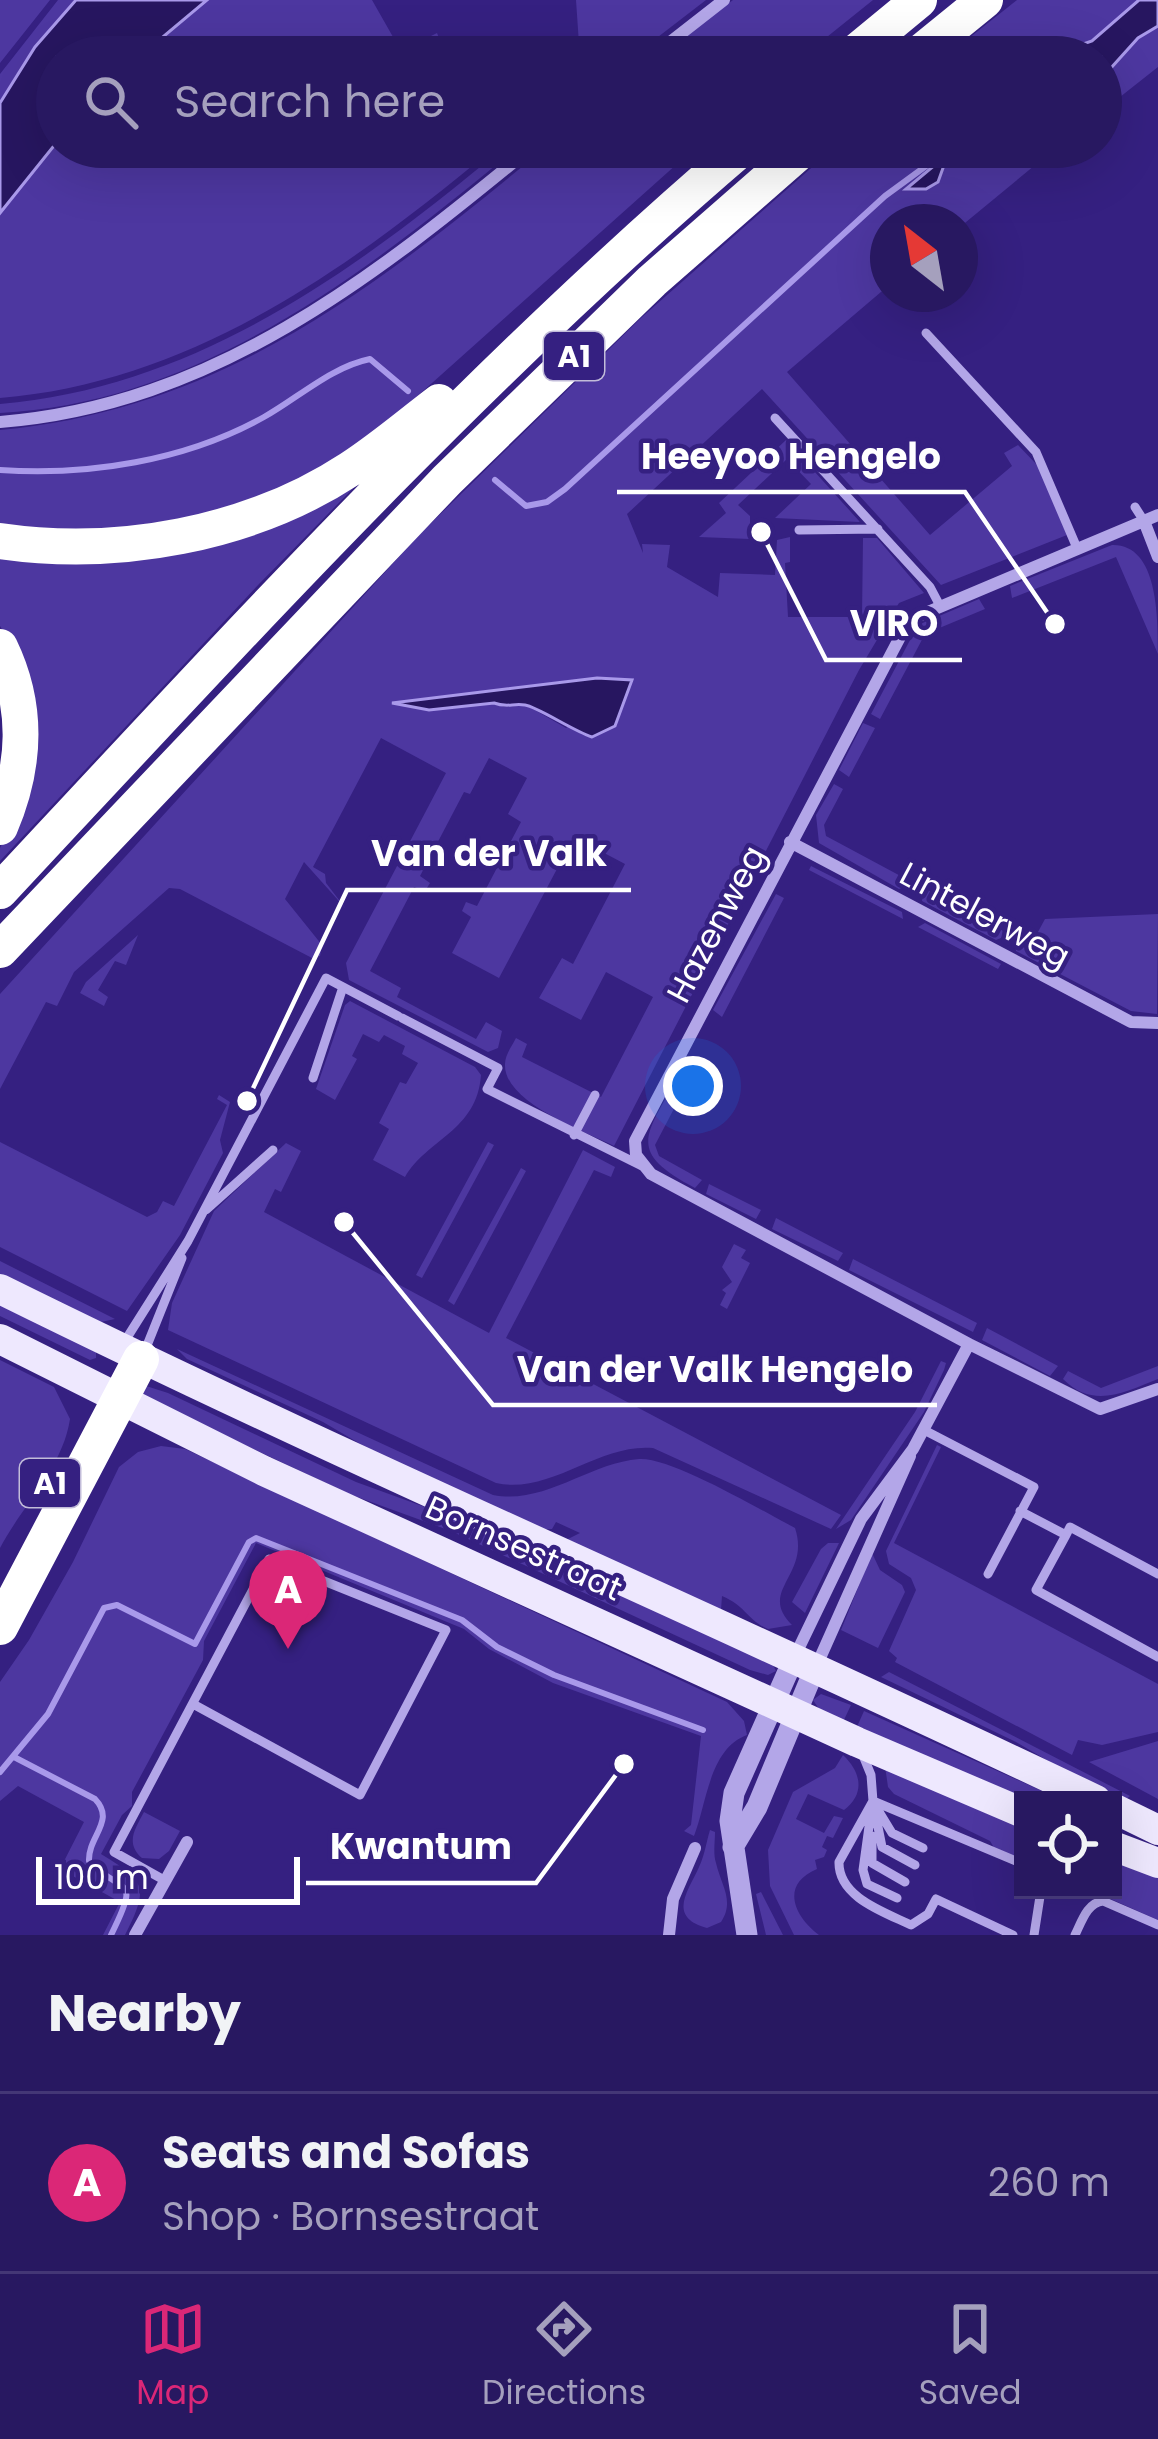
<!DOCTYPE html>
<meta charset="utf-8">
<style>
body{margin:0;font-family:Poppins,sans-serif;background:#302167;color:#f1f3f6}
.controls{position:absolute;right:36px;bottom:36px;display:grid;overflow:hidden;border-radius:0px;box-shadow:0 12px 48px #0002}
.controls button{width:108px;height:108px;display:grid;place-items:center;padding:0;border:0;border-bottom:3px solid #443776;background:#281861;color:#f1f3f6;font:60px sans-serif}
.compass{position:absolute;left:870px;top:204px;width:108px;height:108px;border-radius:50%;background:#281861;box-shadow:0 12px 48px #0002;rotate:329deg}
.scale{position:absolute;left:36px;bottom:30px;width:264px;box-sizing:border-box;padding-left:12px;border:6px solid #fff;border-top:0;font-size:33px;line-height:42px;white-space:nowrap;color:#fff;-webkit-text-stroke:9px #352081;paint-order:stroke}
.you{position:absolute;left:693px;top:1086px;width:42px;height:42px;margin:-30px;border:9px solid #fff;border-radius:50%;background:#1a73e8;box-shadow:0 0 0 18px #1a73e833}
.badge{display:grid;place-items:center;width:78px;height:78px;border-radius:50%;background:#db2777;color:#fff;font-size:39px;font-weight:700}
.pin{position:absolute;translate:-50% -99px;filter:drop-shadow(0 3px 6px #0008)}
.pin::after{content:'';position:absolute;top:63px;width:42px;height:36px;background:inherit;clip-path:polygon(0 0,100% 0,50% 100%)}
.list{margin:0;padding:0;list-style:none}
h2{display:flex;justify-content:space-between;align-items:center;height:156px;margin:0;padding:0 48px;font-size:51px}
h2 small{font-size:39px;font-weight:400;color:#a5a0bd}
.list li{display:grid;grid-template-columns:78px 1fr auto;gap:36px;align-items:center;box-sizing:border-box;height:180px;padding:0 48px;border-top:3px solid #443776}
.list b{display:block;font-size:45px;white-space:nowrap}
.list p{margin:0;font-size:39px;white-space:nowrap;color:#a5a0bd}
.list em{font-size:39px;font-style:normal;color:#a5a0bd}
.icon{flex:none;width:66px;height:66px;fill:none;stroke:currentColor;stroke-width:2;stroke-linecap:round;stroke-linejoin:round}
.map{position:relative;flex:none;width:1158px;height:1935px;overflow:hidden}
.search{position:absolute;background:#281861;box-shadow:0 12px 48px #0002;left:36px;right:36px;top:36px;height:132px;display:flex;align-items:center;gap:30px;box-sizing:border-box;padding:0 42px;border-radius:66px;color:#a5a0bd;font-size:45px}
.sheet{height:336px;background:#281861}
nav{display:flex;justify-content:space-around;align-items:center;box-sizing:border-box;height:168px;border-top:3px solid #443776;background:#281861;font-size:33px;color:#a5a0bd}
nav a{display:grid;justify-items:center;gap:6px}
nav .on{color:#db2777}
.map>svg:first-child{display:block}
.green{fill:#4d37a0;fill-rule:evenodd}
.water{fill:#271660;stroke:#a999ea;stroke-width:3}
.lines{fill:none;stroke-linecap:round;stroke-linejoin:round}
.stream{stroke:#a999ea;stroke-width:6}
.service{stroke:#b3a6e8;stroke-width:9}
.minor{stroke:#b3a6e8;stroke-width:12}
.tertiary{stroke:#b3a6e8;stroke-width:21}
.primary{stroke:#eee8fe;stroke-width:30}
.motorway{stroke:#fff;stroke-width:36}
.labels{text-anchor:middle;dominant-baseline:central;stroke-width:9;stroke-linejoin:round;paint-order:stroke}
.shield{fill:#352081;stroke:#c2bcd9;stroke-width:3}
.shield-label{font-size:30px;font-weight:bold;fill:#fff}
.street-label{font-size:33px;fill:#fff;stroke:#352081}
.leader{fill:none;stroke:#fff;stroke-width:4.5}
.callout-dot{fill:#fff;stroke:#352081;stroke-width:4.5}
.callout-label{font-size:36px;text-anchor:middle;font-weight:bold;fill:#fff;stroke:#352081;stroke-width:9;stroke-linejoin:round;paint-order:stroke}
</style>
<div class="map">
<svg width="1158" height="1935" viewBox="0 0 1158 1935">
<rect width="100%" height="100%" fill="#352081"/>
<path class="green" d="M0,0H50L0,63Z
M58,0H76L35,47L0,103V74Z
M207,0H372L401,51L437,33L439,38L407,57H139Z
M576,0H706L632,57H571L579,44Z
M733,0H873L802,57H659Z
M1017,0H1139C1124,12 1111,27 1095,38C1054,67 993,57 945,57Z
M1158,26V67L1101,112V79L1138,38Z
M57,142V147H495C351,267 193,382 0,398V213Z
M504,147H518C369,270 202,403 0,413V404C197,387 357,270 504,147Z
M546,147H696L375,434L304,479L216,513L107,530L0,528V430C224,409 379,285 546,147Z
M835,147H1057L960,227V222H888V286L787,372L930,535L1012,466L1004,453L1018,445L1038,466L1067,535L941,585L762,389L627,514L643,553L642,544L670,545L667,567L718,597L720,573L775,575L777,540L790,537V562L785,563L788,617H862L863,538H877L924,593L899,603L859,670L614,1146C584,1131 503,1102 505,1064C505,1055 512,1046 516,1038L527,1044L522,1057L601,1097L653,997L606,972L581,1020L539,998L562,958L573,964L625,864L574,837L499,978L452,953L471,917L462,911L466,902L477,906L521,822L508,814L527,778L489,758L470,794L464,792L420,876L430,883L425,891L414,887L370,971L401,988L397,997L476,1039L486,1022L502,1031L498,1048L488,1052L349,980L346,963L446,773L381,738L313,867L325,874L326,883L346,909L304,862L285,899L322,945L320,956L312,958L180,889L169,888L74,972L57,1006L46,1002L0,1089V994L418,536L641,318ZM597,678L632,681L566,728L526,705L504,707L494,703L429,710L397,703Z
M786,440L860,522L775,518L811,484L787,459L738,505L750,516V539L699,537L726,513L719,503Z
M388,453L259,584L0,861V848L17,812L11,645L0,626V548L90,552Z
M1112,545C1158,544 1158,616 1158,654L1116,557L1012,598L1010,586Z
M979,599L985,609L925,634L880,719L871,714L918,625Z
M863,723L875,728L849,777L839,770Z
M834,784L843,789L824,825L826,836L908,880L904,887L899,889L819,843L816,815Z
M811,866L902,912L903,919L809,870Z
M924,888L1005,932L1001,938L996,940L922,901Z
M776,894L784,898L722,1017L713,1010Z
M1158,914L1157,1014L1131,1011L1016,951L1015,945L1019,938L1032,943L1045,919Z
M925,923L1001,964L998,969L918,927Z
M138,935L126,965L115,961L98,990L108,997L104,1006L80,993L86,982Z
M350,1001L475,1067L481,1075C477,1131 427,1139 405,1177L373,1160L389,1129L379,1123L400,1082L406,1084L418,1063L402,1054L405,1046L384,1035L379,1042L363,1034L352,1056L357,1059L335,1100L316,1089L345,1005Z
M678,1076L689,1080L655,1145L659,1156L702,1180L695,1188C625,1151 646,1136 678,1076Z
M219,1095L230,1102L220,1140L223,1153L180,1235L127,1311L0,1247V1142L147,1217L157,1212L163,1201L174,1206L227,1105L217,1099Z
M488,1142L494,1145L422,1278L416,1275Z
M286,1143L301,1151L281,1192L275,1189L264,1212L489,1333L583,1150L615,1167L611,1177L594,1170L506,1338L841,1515L831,1529L653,1448C599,1443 550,1495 496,1483L168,1330L172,1303L214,1211Z
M521,1168L526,1171L454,1305L448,1301Z
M709,1184L761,1210L756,1219L706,1194Z
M776,1218L843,1253L838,1261L772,1229Z
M734,1244L746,1250L741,1258L750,1263L727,1309L720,1305L726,1293L722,1290L732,1282L722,1267Z
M853,1259L977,1323L973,1332L849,1270Z
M0,1261L115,1319L101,1322L0,1278Z
M0,1300L96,1351V1358L90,1360L0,1316Z
M987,1328L1058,1366L1050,1376L982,1340Z
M177,1349L493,1495C545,1505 589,1463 639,1459C672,1457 762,1511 795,1528C811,1576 757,1590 792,1625L768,1629C747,1620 746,1606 722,1596L721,1610L562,1542L580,1533L556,1522L552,1529L534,1530L415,1476L323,1422L187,1359Z
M0,1360L54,1387L70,1419C63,1467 22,1506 0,1548Z
M941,1361L946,1363L944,1370L924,1412L851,1520L836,1529L915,1412Z
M1158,1366V1379C1123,1393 1093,1409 1063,1379L1068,1371L1101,1388Z
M143,1385L168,1393L356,1482L469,1523L772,1663L776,1671L768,1675L750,1670L451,1531L349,1494L141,1396Z
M937,1445L941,1447L894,1543L1158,1684V1732L1102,1745L1078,1740L1072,1755L895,1662L897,1658L889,1651L916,1590L911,1578L889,1564L886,1551Z
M161,1446L185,1449L727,1702L744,1721L747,1735C709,1749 707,1803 694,1836L684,1831L691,1825L701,1736L553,1683L489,1649L464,1629L256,1543L204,1641L203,1660L132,1792V1806L122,1815L101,1854C145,1881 150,1886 125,1935H103L120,1902L60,1869L84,1822L18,1786L0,1801V1682L29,1640L73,1562L119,1467L138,1452Z
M828,1543H839L805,1613L792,1602L821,1549Z
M872,1553L880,1570L902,1585L905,1592L878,1648L841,1630Z
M889,1672L1130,1796L1121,1804L1016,1742L881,1677Z
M821,1694L851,1705L843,1722L819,1709L813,1700Z
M864,1711L1062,1800H1023L856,1729Z
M1158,1741V1799L1089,1762Z
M843,1755C863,1774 864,1795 844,1810L808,1794L796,1819L824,1833L834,1816L843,1818L833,1838L827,1836L822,1847L827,1850L824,1857L815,1860L817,1869C779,1885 795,1917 819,1935H794L770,1886L768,1850L793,1792L835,1768Z
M885,1766L1023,1824V1850L1012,1856L996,1851L990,1841L894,1794L888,1787Z
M144,1812L180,1831L169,1851L159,1859L142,1858C125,1843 135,1829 144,1812Z
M710,1830L715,1832C715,1842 713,1854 716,1863C721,1885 735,1901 721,1922L707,1928C666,1917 689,1890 699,1867C705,1854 706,1843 710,1830Z
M1113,1854L1158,1869V1920L1104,1896L1089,1899L1071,1892L1113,1890Z
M761,1892L783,1935H766L756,1894Z"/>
<path class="water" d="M76,0H207L139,57H57V142L0,213V103L35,47Z
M1139,0H1158V26L1138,38L1101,79V57H1046L1092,41Z
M948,154L938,182L926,189H906Z
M597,678L632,680L615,726L592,737C573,731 538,707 525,705C513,703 507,708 494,703L429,710L392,703Z"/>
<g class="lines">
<path class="stream" d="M0,470C88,476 185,461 264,417C298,398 331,367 370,359L408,391
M495,480L526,506L547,502L565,489L885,196L952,147
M14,1757L95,1799C116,1821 88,1836 89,1861C122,1896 142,1873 111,1935
M0,1772L48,1714L104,1608L117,1605L195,1644L249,1542L256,1538L462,1620L497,1647L554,1675L703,1730"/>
<path class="service" d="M926,333L1036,452L1077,548
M775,418L930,587L939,604
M1135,507L1144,521
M799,530L878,529
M402,1018L498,1068L487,1089L642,1166
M313,1078L343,987
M574,1135L595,1095
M206,1210L273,1150
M123,1344L188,1241L326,978L398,1016
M144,1353L182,1258
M924,1430L1034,1487L988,1574
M1020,1511L1066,1535L1036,1590L1158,1657
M1066,1535L1070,1527L1158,1574
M862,1753L871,1775L873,1801L1023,1864
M873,1801L839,1862C838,1897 884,1912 911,1925L928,1914L936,1899L1013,1935
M878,1810L892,1833L923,1848
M871,1812L863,1870L867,1884L897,1898
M875,1812L882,1847L915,1865
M872,1836V1863L905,1882
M164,1880L114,1852L269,1559L446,1630L360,1795L193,1704
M1034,1935L1041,1890
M1075,1935C1082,1921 1087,1903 1103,1901L1158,1925"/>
<path class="minor" d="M651,57L724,0
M0,422C213,405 373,278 532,147
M1144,521L1158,557
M790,842L1131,1022L1158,1023
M969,1344L651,1174L636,1155L635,1141L909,620L1158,515
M794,1658L861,1519L913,1449L969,1344L1100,1409L1158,1389
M816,1667L910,1456
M135,1935L187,1842
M669,1935L673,1899L695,1848"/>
<path class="tertiary" d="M733,1847L757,1807L815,1668
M747,1935L730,1821L734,1793L794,1658"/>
<path class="primary" d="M0,1289C362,1468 733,1626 1096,1800
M0,1339L264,1471L857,1742L1023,1813
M1113,1808L1158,1830
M1113,1846L1158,1863"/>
<path class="motorway" d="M850,57L919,0
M915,57L985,0
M0,541C117,558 249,535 350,469C381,449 410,424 439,402
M0,647C29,707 26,766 0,827
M0,891C239,635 476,375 743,147
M0,950L447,480L652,281L805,147
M0,1627L141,1359"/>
</g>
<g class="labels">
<g class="shield">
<rect x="544" y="332" width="60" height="48" rx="9"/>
<rect x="20" y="1459" width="60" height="48" rx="9"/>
</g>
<g class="shield-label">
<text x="574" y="356">A1</text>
<text x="50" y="1483">A1</text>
</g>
<g class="street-label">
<text transform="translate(985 915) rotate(28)">Lintelerweg</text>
<text transform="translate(716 924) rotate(-62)">Hazenweg</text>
<text transform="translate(524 1548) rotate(24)">Bornsestraat</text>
</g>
</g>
<path class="leader" d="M1055 624L965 492H617M761 532L826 660H962M247 1101L347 890H631M344 1222L493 1405H937M624 1764L536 1883H306"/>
<g class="callout-dot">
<circle cx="1055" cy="624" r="12"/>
<circle cx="761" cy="532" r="12"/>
<circle cx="247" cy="1101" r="12"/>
<circle cx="344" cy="1222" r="12"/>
<circle cx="624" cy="1764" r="12"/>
</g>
<g class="callout-label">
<text x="791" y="469">Heeyoo Hengelo</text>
<text x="894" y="636">VIRO</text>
<text x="489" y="866">Van der Valk</text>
<text x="715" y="1382">Van der Valk Hengelo</text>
<text x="421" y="1859">Kwantum</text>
</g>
</svg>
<div class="controls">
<button><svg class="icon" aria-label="locate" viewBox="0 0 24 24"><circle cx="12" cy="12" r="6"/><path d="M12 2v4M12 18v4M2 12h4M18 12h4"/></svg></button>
</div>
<svg class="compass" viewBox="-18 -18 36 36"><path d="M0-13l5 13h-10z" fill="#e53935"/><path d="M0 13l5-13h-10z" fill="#a5a0bd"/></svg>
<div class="scale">100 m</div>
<div class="you"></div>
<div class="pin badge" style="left:288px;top:1649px">A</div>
<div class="search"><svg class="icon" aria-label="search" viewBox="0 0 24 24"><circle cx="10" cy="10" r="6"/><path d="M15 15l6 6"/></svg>Search here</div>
</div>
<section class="sheet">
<h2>Nearby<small></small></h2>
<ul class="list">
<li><span class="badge">A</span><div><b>Seats and Sofas</b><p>Shop · Bornsestraat</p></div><em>260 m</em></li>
</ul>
</section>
<nav>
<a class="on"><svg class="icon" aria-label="map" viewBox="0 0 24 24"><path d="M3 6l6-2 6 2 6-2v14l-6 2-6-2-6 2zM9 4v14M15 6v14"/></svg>Map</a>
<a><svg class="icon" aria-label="directions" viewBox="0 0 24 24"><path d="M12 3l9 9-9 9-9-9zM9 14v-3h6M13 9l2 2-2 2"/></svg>Directions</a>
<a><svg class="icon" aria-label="saved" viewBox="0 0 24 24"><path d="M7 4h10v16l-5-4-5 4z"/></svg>Saved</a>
</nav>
